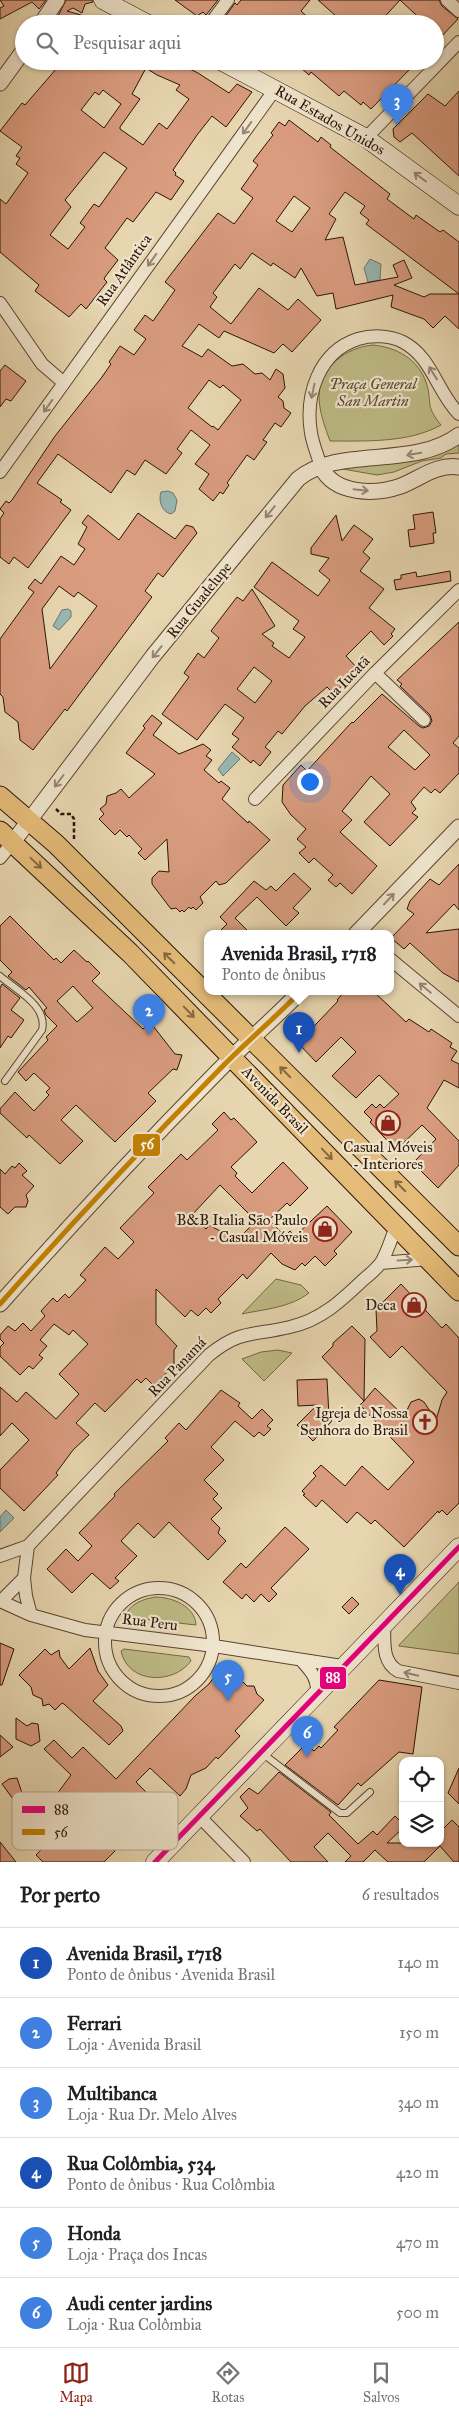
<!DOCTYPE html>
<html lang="pt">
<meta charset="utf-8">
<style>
body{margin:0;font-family:"IM FELL Great Primer",serif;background:#f2f2f2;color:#202124}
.controls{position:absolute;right:15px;bottom:15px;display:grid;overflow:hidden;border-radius:10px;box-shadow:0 1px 4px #0004}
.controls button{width:45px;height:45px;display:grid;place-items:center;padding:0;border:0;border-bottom:1px solid #e0e0e0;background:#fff;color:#202124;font:25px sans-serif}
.you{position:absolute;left:309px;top:781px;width:18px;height:18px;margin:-12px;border:4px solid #fff;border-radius:50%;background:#1a73e8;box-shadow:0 0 0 8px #1a73e833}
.badge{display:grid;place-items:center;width:32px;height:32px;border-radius:50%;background:#8f2418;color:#fff;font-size:16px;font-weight:700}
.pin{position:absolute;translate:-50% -41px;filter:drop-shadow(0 1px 2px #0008)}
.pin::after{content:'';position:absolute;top:26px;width:18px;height:15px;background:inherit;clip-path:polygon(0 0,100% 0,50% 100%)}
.popup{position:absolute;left:204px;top:930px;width:190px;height:65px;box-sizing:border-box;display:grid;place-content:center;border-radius:10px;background:#fff;filter:drop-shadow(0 1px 4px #0005);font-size:16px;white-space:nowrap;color:#757577}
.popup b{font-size:19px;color:#202124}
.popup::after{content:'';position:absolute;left:50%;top:100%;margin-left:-10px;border:10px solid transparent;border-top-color:#fff}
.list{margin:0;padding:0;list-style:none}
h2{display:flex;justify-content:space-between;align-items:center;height:65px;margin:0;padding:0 20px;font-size:21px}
h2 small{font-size:16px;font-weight:400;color:#757577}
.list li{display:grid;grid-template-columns:32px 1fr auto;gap:15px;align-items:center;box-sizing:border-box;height:70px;padding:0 20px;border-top:1px solid #e0e0e0}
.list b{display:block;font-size:19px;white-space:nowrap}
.list p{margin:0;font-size:16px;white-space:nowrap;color:#757577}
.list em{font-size:16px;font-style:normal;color:#757577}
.icon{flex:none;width:28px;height:28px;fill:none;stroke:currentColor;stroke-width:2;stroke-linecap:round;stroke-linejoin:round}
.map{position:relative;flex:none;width:459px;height:1862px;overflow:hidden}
.search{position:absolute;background:#fff;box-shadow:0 1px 4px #0004;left:15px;right:15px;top:15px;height:55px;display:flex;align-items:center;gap:12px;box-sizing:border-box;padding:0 18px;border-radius:28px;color:#757577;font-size:19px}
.sheet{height:485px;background:#fff}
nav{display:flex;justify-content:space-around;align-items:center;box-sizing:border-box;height:70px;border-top:1px solid #e0e0e0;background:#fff;font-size:14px;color:#757577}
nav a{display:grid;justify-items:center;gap:2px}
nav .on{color:#8f2418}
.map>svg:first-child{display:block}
.green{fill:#bebb86;stroke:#746846}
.water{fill:#98b7b2;stroke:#6c766d}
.building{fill:#d99c7f;stroke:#2b1406;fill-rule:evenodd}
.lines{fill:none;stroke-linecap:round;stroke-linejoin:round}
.service-casing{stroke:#5a4430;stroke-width:8}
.minor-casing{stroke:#5a4430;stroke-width:14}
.tertiary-casing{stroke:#5a4430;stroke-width:17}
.secondary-casing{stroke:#2b1406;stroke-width:19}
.primary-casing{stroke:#2b1406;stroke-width:21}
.path{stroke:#2b1406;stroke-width:2.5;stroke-dasharray:4 2.5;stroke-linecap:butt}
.service{stroke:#efe4cc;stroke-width:6}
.minor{stroke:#efe4cc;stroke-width:12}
.tertiary{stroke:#efe4cc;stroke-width:15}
.secondary{stroke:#efe4cc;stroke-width:18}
.primary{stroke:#e4bb78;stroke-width:19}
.bus-1-casing{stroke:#efe4cc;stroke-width:9}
.bus-2-casing{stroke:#efe4cc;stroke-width:9}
.bus-1{stroke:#e5007d;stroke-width:5}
.bus-2{stroke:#c48202;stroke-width:5}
.oneway{stroke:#978673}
.oneway2{stroke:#88683f}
.labels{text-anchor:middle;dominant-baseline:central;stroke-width:4.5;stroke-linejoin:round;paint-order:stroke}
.street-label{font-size:15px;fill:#2b1406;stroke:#efe4cc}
.park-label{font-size:15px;font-style:italic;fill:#57462c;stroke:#efe4cc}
.poi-label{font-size:15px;fill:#2b1406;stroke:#efe4cc;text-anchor:end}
.key{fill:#efe4cc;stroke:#b4a691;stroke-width:1}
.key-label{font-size:14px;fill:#2b1406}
.line-badge{stroke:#efe4cc;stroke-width:2}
.badge-label{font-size:14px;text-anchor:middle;font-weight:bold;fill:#fff}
</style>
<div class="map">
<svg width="459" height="1862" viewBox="0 0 459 1862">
<rect width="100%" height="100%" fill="#e7d6b0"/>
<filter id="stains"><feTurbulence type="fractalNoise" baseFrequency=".004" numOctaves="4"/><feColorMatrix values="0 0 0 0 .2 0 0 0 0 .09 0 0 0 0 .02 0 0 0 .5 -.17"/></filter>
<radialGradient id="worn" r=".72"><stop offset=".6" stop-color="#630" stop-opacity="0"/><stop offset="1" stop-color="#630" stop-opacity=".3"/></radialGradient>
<path class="green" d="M373,345C396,347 418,359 426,382C433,403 424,404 441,425C409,443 366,441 330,441C325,427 319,412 319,396C319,367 347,347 373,345Z
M459,443V453L446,454L441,458L422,461L394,472L377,475L337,468L436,454Z
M276,1279L301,1285L309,1293C289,1308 265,1309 242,1314Z
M278,1350L292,1353L264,1381L242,1359L261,1352Z
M459,1582V1654L399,1646V1645Z
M155,1597C172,1597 195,1606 196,1625L125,1617C129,1604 143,1599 155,1597Z
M124,1649L189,1657L191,1661C173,1685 128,1684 121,1651Z"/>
<path class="water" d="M370,259L381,264L380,280L368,282L364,268Z
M168,491L173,493L177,500L175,511L171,514C162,512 158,501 161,492Z
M68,609L71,611V617L59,630L53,626L62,610Z
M232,752L240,759L223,776L218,769Z
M6,1510L14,1518L0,1532V1517Z"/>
<path class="building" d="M0,0H46L39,9L32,2L0,19V8L4,6Z
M66,0H92L93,2L85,4L82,13L73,8L67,11L81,15L80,17L93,24H54Z
M175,0H218L206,15L203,12L197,16Z
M241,0H310L301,11L315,24H299L289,15L281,24H220L235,3L237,5Z
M318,0H439L442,6L458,19L440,38L435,33V24H426L400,0L378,24H345Z
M63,61H174L198,73L229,93L237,84L252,92L226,127L212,116L197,135L173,170L176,173L175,175L184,181L171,200L156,192L133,222L127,218L105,248L118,260L105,277L104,279L107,282L86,309L81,304L69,317L35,291L39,285L0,252V199L6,204L28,173L16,164L20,158L16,156L22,147L0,131L22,103L25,105ZM146,68L157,75L180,85L176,90L189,99L167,129L159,123L143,145L120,129V127L140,99L132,94ZM103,90L121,104L104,128L81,110L95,92L99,95ZM104,152L127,168L99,207L94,204L80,223L85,227L68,249L50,235L71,207L65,200Z
M293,61H403L411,68L371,109L363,102L361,105L344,91L339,96L311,72L309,75Z
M459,91V176L412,133L400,142L394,137L393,129L428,94L445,106Z
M289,120L318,142L321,137L331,145L330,147L390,194L387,199L414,219L416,215L440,232L443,230L459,242V294L366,224L369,220L360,213L365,206L345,192L329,214L336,219L325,240L343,237L355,285L398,277L393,265L404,260L412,278L394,285L424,297L430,294H459V329L445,316L433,328L424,319L391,307L393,295L336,309L333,293L317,296L301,268L295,278L273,263L271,266L252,253L240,269L235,264L213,293L217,297L210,307L231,324L259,288L288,310L298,299L321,320L292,352L283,344L274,353L224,331L219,338L199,324L182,346L202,357L208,349L232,366L243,364L255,374L262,373L270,380L276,369L283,374L285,388L278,397L283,401L284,408L291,413L281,427L275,423L263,440L267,442L254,460L247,455L227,483L229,485L223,494L220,492L213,501L199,489L209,474L195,464L210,445L191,430L177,449L182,453L166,474L145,460L135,475L127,470L111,493L58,454L37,483L62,500L60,502L71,510L28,568L14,557L9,564L0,557V519L4,513L0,509L6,501L9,503L12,500L55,436L102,377L111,364L109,362L120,346L134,355L146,339L134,330L145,315L153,321L175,290L165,282L218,213L234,224L238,219L253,198L241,189L258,165L253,161L273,135L271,133L279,122L285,126ZM294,196L310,208L292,232L276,221ZM209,380L220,388L223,385L241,400L218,430L213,426L212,427L188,408Z
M5,365L26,381L11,401L6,399L0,407V371Z
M433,512L436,533H433L434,543L410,547L408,530L415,529L413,515Z
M138,513L175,539L186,525L193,527L197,533L163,577L158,573L145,591L152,597L67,711L65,709L33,750L20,740L18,722L5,712L3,697L0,694V639L34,592L28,588L35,579L41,584L61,556L74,565L85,549L78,544L87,527L82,523L88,515L119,540ZM59,586L74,597L78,592L97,606L50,669L42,609Z
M336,515L342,541L354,525L373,539L363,552L370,558L360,571L384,589L369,608L395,629L391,634L393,636L384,645L371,631L346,656L358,669L334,694L327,687L305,706L282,734L278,731L265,747L271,752L260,766L253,760L251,763L232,747L239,739L232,734L244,718L225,704L197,740L162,714L189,677L184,673L198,653L204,658L219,638L211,631L237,597L243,601L252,589L275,626L262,634L274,643L272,646L289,658L305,637L293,629L299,621L254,587L272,562L318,596L330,580L319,571L329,558L311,554V548ZM254,667L272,681L255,703L237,689Z
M450,571L451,581L396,590L394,580L401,579V575L416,572L417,577Z
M459,622V736L453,743L459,748V773L440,793L435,789L431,793L424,787L411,802L416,809L412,813L418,817L390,846L364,822L390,794L371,776L342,811L352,820L340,832L377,866L352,894L340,883L336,887L328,880L333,875L314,858L309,863L299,853L306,847L297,839L306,829L291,815L282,802L283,785L301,765L307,771L352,722L353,723L382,694L419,726L423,728L429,726L432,721L430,715L400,686L402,684L397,680ZM404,730L430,755L415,770L388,747Z
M152,715L162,723L153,735L179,754L203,744L211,750L206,756L212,760L204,770L219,783L221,781L230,788L222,799L248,823L249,821L270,840L226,883L219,885L216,881L200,897L203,903L196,910L193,907L191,909L189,907L184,912L182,910L180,912L176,908L171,909L152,884V878L159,871L169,872L167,839L145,860L138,853L142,849L129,835L127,837L120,830L115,835L99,819L104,814L100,809L106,804L107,796L116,793L121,789L129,798L155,774L126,753L145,728L143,726Z
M459,864V910L454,904L426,933L459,929V982L443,973L410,943L404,949L391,938L414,914L407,909L410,901L430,879L439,885Z
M294,873L311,889L293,908L299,913L286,926L257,897L235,918L251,934H217L227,924L220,917L254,881L266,890L271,886L276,891Z
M10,916L54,960L56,958L61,963L74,950L87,962L88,961L100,973L92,981L143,1029L150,1022L175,1054L182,1055L177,1070L173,1069L148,1093L156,1101L115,1142L76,1105L61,1120L83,1141L60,1164L29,1135L27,1138L0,1113V1109L15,1092L34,1111L49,1095L46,1092L50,1088L34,1073L26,1081L18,1072L48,1040L46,1037L57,1026L46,1015L44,1010L47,1008L29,987L26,990L8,976L12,972L0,960V926ZM73,986L93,1008L77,1022L57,1001Z
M2,984L20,998L11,1010L24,1020L11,1038L8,1036L0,1048V988Z
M344,992H374L406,1022L409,1019L429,1032L431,1029L452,1043L450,1047L457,1051L451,1060L459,1064V1088L444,1080L427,1108L459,1141V1165L438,1188L413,1163L436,1139L422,1125L396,1150L370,1122L372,1120L364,1112L372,1104L376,1108L380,1104L384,1108L399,1094L379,1075L356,1098L332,1076L356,1052L341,1037L316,1062L298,1043L338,1001L337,1000Z
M224,1112L231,1120L234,1118L257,1142L231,1167L237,1173L235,1176L252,1193L283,1162L308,1188L290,1206L287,1203L269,1220L285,1236L290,1231L295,1236L327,1206L352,1232L334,1251L337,1254L325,1266L315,1256L305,1266L302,1263L295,1270L282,1264L271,1253L247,1279L243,1274L218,1299L221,1303L211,1313L206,1308L198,1316L191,1310L185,1317L156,1289V1324L177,1346L174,1350V1365L154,1386L146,1378L141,1383L137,1379L105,1412L95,1403L76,1423L89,1435L73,1450L56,1473L58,1475L24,1511L0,1488V1470L29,1440L12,1423L0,1436V1387L17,1402L26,1392L56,1419L79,1394L59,1374L88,1344L73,1330L69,1335L54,1324L40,1340L47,1346L39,1355L43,1358L33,1369L29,1366L20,1375L0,1356V1347L4,1343L0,1339V1335L8,1326L15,1331L23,1323L31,1331L45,1316L41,1311L53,1298L57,1302L65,1294L69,1298L86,1280L80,1275L105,1247L118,1259L134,1242L120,1228L154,1193L148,1187L181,1154L187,1160L218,1130L212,1124ZM220,1185L256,1221L237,1240L209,1225L206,1229L191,1216Z
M19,1163L27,1171L22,1175L34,1186L26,1195L28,1201L26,1207H15L8,1214L0,1207V1169L5,1174L12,1166L15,1168Z
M401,1284L442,1328L446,1324L459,1338V1503L447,1515L442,1510L439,1513L438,1511L404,1547L375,1520L371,1524L357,1512L347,1523L322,1500L316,1507L303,1495L305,1494L302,1491L316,1476L313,1473L321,1465L345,1486L362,1466L388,1490L414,1462L360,1405L364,1401L322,1357L333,1346V1343L352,1326L365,1339L364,1401L375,1388L404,1416L411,1402L419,1399L424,1402L436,1420L442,1400L447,1392L402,1346L390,1358L370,1337L377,1331L376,1309Z
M327,1379L329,1416L332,1419L331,1422L313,1441L297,1425L317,1405L298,1406L297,1380Z
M221,1390L240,1403L238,1406L252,1419L262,1409L273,1420L267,1426L271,1429L264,1436L259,1432L254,1437L235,1421L211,1447L224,1460L204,1480L218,1494L213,1499L222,1508L211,1519L220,1528L218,1533L226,1541L208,1560L169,1522L154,1538L138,1523L121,1541L137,1556L115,1578L119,1581L110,1589L92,1573L72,1593L47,1569L66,1549L78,1561L92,1546L79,1533L115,1496L114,1494L168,1441L165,1438L179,1423L186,1430Z
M285,1527L309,1549L271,1588L277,1594L269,1602L261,1594L254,1602L246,1594L242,1599L223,1582L241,1563L246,1568Z
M352,1597L359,1604L349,1614L342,1607Z
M0,1643L14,1649L2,1685H0Z
M90,1648L98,1671L108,1685L93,1701L121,1726L123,1731L109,1745L64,1704L62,1703L55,1710L49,1704L43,1706L42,1699L33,1695L31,1687L19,1675L45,1649L51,1655L59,1650L60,1657L69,1669Z
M222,1666L239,1682L241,1680L247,1686H254L257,1694L264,1700L235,1731L240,1736L218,1759L216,1757L206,1768L191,1775L186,1789L180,1796L150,1768L136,1782L160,1806L156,1809L159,1812L140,1829L135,1825L113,1848L115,1851L104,1862H43L36,1855L62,1828L40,1807L51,1795L54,1798L71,1775L44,1749L54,1740L72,1758L83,1747L116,1779L195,1696L209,1684Z
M379,1680L422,1687L413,1754L399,1752L361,1786L358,1783L338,1805L285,1765L306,1744L314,1751L319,1746L321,1748L338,1730L334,1727Z
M16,1718L27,1726L32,1723L38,1724L40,1741L31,1746L16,1739Z
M0,1735L13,1747L0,1757Z
M459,1768V1804L448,1793Z
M279,1772L331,1812L329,1815L358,1844L373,1831L377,1835L395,1816L403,1824V1828L387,1843H440V1832L452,1820L459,1827V1862H454L440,1846L424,1862H388L375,1850L363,1862H345L351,1856L328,1833L314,1847L328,1862H291L260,1829L257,1831L240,1816L248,1808L240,1797L249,1788L258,1794Z
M17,1778L25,1802L36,1793L44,1803L29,1815L30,1821H29L2,1784L9,1779Z
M0,1842L16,1862H0Z"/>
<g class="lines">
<defs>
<path id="service" d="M0,976C16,990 48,1006 42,1030L5,1081
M262,1753L340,1813H347L370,1792"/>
<path id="minor" d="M447,0L459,11
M210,24L228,0
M366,138L459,42
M0,303L42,364L64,383
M321,467C318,456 313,445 311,433C305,396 318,352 358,339C371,335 390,335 403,342C432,357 437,392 459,414
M0,472L276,88
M375,673L424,720
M255,799L375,673L459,590
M0,858L13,842
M390,959L459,1016
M381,1263L428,1259
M0,1556L28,1546L209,1355C241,1329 253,1336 290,1327C321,1320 341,1301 363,1280C369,1275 378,1268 382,1261C388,1250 392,1237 396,1226
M24,1578L26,1596L31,1615
M105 1642a54 54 0 1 1 108 0a54 54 0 1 1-108 0Z
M0,1601L31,1615L85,1630L214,1646L342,1666
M1,1601L24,1578L28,1546
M384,1624C385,1641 381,1661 398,1671L459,1683
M301,1660C311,1671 318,1678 317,1694
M199,1816L244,1862"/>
<path id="tertiary" d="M41,24L57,0
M0,83L24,50
M321,467C335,495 375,495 401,486C421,478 436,464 459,467
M13,842L153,656L298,479C339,445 412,470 459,435
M356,934L459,827
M0,1304C71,1224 143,1147 218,1071C245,1043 274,1019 300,992"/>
<path id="secondary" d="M103,0L148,24
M221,61L366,138L459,206
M155,1862L459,1547"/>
<path id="primary" d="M0,796L56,844L459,1246
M0,831L130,953L459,1291"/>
</defs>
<use href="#service" class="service-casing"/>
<use href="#minor" class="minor-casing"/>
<use href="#tertiary" class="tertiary-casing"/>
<use href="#secondary" class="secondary-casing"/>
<use href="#primary" class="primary-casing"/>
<path class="path" d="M56,809L61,814H71L74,819V841"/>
<use href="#service" class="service"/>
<use href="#minor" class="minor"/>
<use href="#tertiary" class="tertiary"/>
<use href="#secondary" class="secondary"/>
<use href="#primary" class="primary"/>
<defs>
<path id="bus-1" d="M155,1862L459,1547"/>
<path id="bus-2" d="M0,1304C71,1224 143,1147 218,1071C245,1043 274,1019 300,992"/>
</defs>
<use href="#bus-1" class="bus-1-casing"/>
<use href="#bus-2" class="bus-2-casing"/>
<use href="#bus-1" class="bus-1"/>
<use href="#bus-2" class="bus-2"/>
</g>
<defs><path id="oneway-shaft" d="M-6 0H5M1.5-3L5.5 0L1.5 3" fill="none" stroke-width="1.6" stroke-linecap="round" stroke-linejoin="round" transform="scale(1.25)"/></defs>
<g class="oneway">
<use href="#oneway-shaft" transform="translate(247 128) rotate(126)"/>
<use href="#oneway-shaft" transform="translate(420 177) rotate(-143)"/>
<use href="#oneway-shaft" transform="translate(152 260) rotate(125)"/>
<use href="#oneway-shaft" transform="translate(433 373) rotate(-122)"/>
<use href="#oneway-shaft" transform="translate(313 391) rotate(102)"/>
<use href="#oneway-shaft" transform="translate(48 406) rotate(126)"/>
<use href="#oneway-shaft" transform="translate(414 454) rotate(170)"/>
<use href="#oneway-shaft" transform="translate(361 490) rotate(6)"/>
<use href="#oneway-shaft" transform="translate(270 512) rotate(129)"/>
<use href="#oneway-shaft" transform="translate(157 652) rotate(129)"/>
<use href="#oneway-shaft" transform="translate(59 781) rotate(127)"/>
<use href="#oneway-shaft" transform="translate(389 899) rotate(-47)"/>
<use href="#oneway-shaft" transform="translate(425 988) rotate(-140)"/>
<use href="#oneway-shaft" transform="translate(405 1260) rotate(-3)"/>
<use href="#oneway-shaft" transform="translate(411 1674) rotate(-167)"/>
</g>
<g class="oneway2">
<use href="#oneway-shaft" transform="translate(36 863) rotate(43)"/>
<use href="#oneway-shaft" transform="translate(169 958) rotate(-135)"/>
<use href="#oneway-shaft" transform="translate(189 1012) rotate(46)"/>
<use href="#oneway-shaft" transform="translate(285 1072) rotate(-135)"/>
<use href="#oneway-shaft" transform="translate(327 1154) rotate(46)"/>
<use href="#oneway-shaft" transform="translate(400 1186) rotate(-135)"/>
</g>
<defs>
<symbol id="shop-ring" viewBox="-11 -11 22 22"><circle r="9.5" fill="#efe4cc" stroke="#8f2418" stroke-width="1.5"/><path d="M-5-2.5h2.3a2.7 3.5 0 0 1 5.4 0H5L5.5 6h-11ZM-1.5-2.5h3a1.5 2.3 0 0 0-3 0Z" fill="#8f2418"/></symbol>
<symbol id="church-ring" viewBox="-11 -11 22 22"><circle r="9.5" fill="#efe4cc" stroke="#8f2418" stroke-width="1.5"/><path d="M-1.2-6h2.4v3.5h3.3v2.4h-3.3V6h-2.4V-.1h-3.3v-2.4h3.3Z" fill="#8f2418"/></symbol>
</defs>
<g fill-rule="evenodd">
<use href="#shop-ring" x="374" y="1109" width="28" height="28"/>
<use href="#shop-ring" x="311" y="1215" width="28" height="28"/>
<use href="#shop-ring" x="400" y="1291" width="28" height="28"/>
<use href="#church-ring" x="411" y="1408" width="28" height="28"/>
</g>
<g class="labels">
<g class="street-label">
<text transform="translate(330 120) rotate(30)">Rua Estados Unidos</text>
<text transform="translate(124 270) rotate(-55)">Rua Atlântica</text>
<text transform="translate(199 600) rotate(-51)">Rua Guadelupe</text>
<text transform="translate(344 682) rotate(-46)">Rua Iucatã</text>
<text transform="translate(275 1100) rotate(46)">Avenida Brasil</text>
<text transform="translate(177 1367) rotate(-46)">Rua Panamá</text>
<text transform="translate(150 1622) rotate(7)">Rua Peru</text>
</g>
<g class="park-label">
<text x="373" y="384">Praça General<tspan x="373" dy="17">San Martin</tspan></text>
</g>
<g class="poi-label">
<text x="388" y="1147" text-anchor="middle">Casual Móveis<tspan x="388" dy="17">- Interiores</tspan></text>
<text x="308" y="1220">B&amp;B Italia São Paulo<tspan x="308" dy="17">- Casual Móveis</tspan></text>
<text x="396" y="1305">Deca</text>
<text x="408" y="1413">Igreja de Nossa<tspan x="408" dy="17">Senhora do Brasil</tspan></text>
</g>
</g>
<rect x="12" y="1792" width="166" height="58" rx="8" class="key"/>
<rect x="22" y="1806" width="23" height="7" fill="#e5007d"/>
<rect x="22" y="1829" width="23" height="6" fill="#c48202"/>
<g class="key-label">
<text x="54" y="1814">88</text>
<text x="54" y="1837">56</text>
</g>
<g class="line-badge">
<rect x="132" y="1133" width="29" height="24" rx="5" fill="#c48202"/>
<rect x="319" y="1666" width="28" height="24" rx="5" fill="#e5007d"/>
</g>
<g class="badge-label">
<text x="147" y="1149">56</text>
<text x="333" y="1682">88</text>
</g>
<rect width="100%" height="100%" filter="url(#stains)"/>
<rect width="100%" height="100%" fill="url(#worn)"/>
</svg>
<div class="controls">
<button><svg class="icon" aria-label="locate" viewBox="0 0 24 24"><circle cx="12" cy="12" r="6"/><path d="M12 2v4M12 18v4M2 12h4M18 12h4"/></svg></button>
<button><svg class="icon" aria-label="layers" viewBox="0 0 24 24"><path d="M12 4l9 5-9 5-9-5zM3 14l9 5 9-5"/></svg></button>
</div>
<div class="you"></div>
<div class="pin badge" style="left:299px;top:1053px;background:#1a4fb4">1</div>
<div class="popup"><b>Avenida Brasil, 1718</b>Ponto de ônibus</div>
<div class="pin badge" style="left:149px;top:1035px;background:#3f7fe0">2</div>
<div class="pin badge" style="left:397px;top:125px;background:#3f7fe0">3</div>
<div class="pin badge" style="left:400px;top:1595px;background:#1a4fb4">4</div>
<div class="pin badge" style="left:228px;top:1701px;background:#3f7fe0">5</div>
<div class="pin badge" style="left:307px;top:1757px;background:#3f7fe0">6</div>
<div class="search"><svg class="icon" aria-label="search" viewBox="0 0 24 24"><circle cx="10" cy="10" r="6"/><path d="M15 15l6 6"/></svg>Pesquisar aqui</div>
</div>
<section class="sheet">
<h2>Por perto<small>6 resultados</small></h2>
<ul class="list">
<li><span class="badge" style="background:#1a4fb4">1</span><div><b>Avenida Brasil, 1718</b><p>Ponto de ônibus · Avenida Brasil</p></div><em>140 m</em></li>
<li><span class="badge" style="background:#3f7fe0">2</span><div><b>Ferrari</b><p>Loja · Avenida Brasil</p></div><em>150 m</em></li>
<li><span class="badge" style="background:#3f7fe0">3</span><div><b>Multibanca</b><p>Loja · Rua Dr. Melo Alves</p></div><em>340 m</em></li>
<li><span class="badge" style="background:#1a4fb4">4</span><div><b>Rua Colômbia, 534</b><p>Ponto de ônibus · Rua Colômbia</p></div><em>420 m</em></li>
<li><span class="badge" style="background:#3f7fe0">5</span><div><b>Honda</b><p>Loja · Praça dos Incas</p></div><em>470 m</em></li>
<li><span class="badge" style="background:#3f7fe0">6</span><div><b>Audi center jardins</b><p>Loja · Rua Colômbia</p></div><em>500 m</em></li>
</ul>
</section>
<nav>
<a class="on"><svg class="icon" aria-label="map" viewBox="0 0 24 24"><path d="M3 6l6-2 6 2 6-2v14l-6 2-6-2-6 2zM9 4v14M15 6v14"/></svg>Mapa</a>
<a><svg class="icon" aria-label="directions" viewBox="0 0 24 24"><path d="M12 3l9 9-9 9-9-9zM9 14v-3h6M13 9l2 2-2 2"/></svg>Rotas</a>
<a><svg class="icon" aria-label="saved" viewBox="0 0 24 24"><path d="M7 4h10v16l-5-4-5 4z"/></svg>Salvos</a>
</nav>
